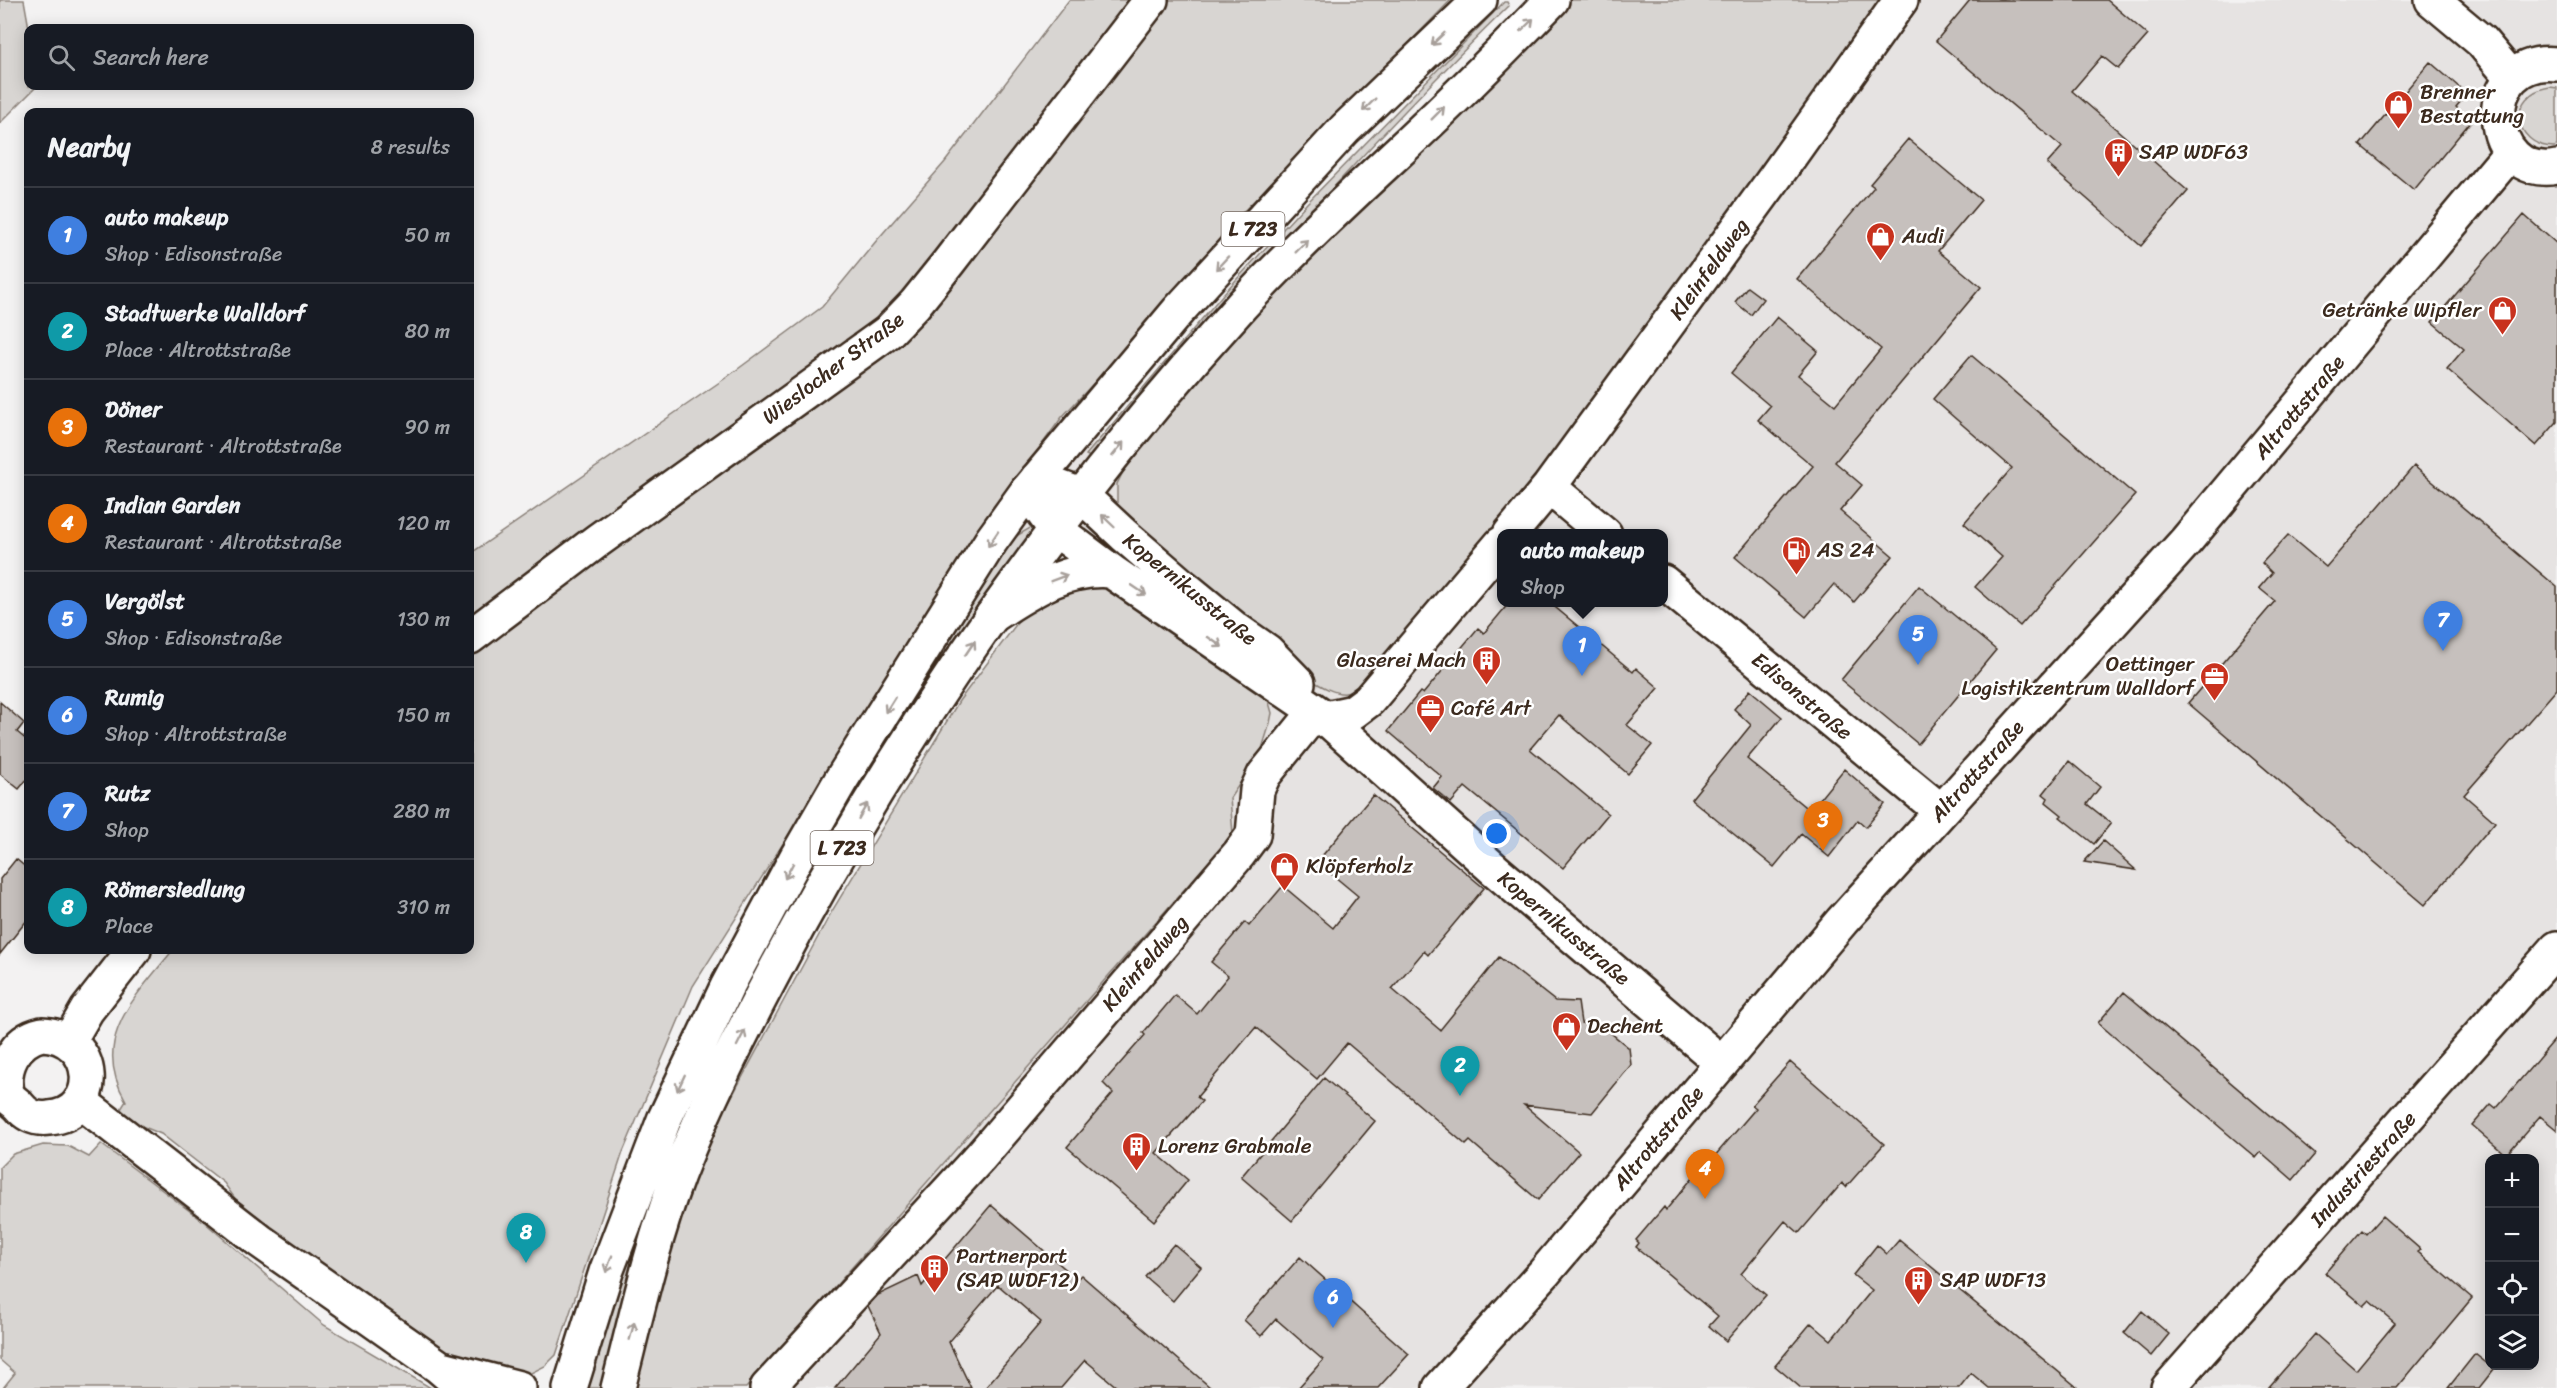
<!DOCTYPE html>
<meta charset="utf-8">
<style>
body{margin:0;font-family:Sriracha,sans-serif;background:#20242c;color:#f1f3f6}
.controls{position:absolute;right:18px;bottom:18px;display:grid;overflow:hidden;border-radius:12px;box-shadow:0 3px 15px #0003}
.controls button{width:54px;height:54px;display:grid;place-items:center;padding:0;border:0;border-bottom:2px solid #363941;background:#171b24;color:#f1f3f6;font:30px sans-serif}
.you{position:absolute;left:1497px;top:834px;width:21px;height:21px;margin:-15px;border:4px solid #fff;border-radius:50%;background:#1a73e8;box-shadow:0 0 0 9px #1a73e833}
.badge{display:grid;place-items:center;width:39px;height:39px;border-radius:50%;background:#c8321e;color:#fff;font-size:20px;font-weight:700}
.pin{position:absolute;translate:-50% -50px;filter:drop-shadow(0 2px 3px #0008)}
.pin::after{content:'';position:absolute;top:32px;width:21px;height:18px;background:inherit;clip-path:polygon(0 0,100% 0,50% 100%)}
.popup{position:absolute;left:1497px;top:529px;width:171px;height:78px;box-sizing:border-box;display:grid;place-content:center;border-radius:12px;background:#171b24;filter:drop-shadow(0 2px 4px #0005);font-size:20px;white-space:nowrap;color:#9ea1a6}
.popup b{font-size:22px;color:#f1f3f6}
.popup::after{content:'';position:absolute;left:50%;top:100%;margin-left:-12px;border:12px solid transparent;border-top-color:#171b24}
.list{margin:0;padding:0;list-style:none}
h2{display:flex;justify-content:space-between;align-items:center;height:78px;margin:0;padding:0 24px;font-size:26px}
h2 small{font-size:20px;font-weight:400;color:#9ea1a6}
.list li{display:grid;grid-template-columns:39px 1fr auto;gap:18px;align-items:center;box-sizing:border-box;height:96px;padding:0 24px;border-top:2px solid #363941}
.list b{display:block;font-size:22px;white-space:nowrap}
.list p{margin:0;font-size:20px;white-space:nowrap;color:#9ea1a6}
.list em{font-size:20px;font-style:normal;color:#9ea1a6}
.icon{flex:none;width:33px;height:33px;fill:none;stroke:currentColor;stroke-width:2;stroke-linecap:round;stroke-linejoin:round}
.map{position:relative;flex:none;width:2557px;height:1388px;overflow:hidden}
.search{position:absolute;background:#171b24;box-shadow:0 3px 15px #0003;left:24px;top:24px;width:450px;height:66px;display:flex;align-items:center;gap:15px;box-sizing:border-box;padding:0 21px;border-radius:12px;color:#9ea1a6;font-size:22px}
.panel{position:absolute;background:#171b24;box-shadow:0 3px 15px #0003;left:24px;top:108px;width:450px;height:846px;border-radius:12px}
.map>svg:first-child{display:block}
.built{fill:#e6e3e2;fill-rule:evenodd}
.green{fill:#d8d5d2;stroke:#8a8078;stroke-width:1.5}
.building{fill:#c6c0bd;stroke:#3b2a1e;stroke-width:1.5}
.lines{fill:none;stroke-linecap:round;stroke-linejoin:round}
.minor-casing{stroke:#3b2a1e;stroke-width:38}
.major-casing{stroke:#3b2a1e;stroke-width:38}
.minor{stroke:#fff;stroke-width:33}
.major{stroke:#fff;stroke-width:33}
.oneway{stroke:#a79f9a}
.labels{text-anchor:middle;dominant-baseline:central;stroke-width:5;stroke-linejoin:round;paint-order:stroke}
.shield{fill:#fff;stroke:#766a62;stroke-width:1.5}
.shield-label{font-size:20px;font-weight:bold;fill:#3b2a1e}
.poi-label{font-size:21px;fill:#3b2a1e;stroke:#fff;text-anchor:start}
.street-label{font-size:21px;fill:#3b2a1e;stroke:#fff}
</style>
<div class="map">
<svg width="2557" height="1388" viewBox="0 0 2557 1388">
<rect width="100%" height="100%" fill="#f3f2f2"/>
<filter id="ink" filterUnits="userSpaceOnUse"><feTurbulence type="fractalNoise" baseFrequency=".0167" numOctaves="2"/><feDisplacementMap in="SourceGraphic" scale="12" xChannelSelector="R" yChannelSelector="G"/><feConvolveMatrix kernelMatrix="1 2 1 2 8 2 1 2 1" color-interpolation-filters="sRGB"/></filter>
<g filter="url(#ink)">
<path class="built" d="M1882,0H2557V1388H746L1230,798L1261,752L1272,713L1032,603L964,551L1062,417L1125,468L1117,484ZM1501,534H1663V602H1501ZM2490,1158H2534V1366H2490Z"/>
<path class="green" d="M0,0H24L29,28L28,86H37L0,123Z
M1069,0H1132L920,277L874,320L846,344L470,620V554L727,377L822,307L877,240L945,162Z
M1163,0H1451L1239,216L1119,356L1062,417L964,551L884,684L693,986L623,1152L556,1355L545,1366L527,1375L470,1364L429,1341L248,1217L224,1183L161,1134L132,1122L121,1109L126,1101C89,1039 136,996 173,950H470V653L492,633L865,363Z
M1570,0H1882L1547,469L1383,669C1345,699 1347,701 1304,676L1117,508V484L1132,454L1208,361Z
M1504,2H1507L1509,6C1362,149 1227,304 1094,459L1086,455L1224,293L1307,203Z
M2550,87L2557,88V146L2554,147C2511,146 2507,93 2550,87Z
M1032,527L1031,540L826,846L606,1381L599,1388H587L600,1333L682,1106L772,925L1004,543Z
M1114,583L1260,687L1268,699L1272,713L1270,723L1261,752L1230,798L1233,834L746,1388H635L679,1217L716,1126L832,911L959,701L1032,603L1053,589Z
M101,1144L203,1221L324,1325L431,1388H3L15,1373L0,1360V1167L13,1154L43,1145L68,1146L89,1157Z"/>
<path class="building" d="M1970,0H2107L2148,35L2118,69L2102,56L2072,91L2188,191L2141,246L2047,164L2062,147L1936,41Z
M2430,62L2467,94L2456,107L2472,120L2414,190L2360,145Z
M1908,139L1981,200L1938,251L1981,287L1835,462L1862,485L1840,511L1893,556L1854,602L1834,584L1806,617L1735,557L1813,466L1758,420L1770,406L1731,373L1777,317L1818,351L1798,375L1835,405L1881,349L1797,279L1874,187L1870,184Z
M2524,215L2557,244V422L2536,446L2447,369L2464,349L2432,322Z
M1747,287L1763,299L1751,315L1735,302Z
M1971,355L2135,495L2020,626L1975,587L2002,557L1964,523L2012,468L1933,399Z
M2414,466L2557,587V689L2464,795L2495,822L2425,905L2188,703L2275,601L2259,588L2272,573L2262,563L2288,535L2326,567Z
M1919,586L1996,650L1918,744L1841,680Z
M1509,603H1550L1633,672L1636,668L1659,688L1627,725L1652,745L1628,774L1559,715L1530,749L1608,814L1563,868L1465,787L1451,803L1433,788L1442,777L1388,731L1420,692L1423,694L1478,628L1484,633Z
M1750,690L1782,717L1747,759L1810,811L1844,769L1885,804L1866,827L1858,820L1829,857L1801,834L1774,867L1691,799L1751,725L1734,709Z
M0,702L24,723L17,732L28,741V778L19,789L0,774Z
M2069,761L2100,787L2087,804L2111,823L2094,844L2060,817L2062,815L2046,802L2048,798L2043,794Z
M1373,795L1484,888L1428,955L1424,951L1392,989L1440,1030L1499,957L1555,1001L1578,1002L1581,1023L1601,1025L1629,1048L1631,1065L1592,1113L1524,1105L1579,1152L1538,1200L1470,1141L1466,1145L1347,1043L1317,1079L1256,1027L1197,1097L1202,1101L1156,1153L1188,1180L1154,1221L1067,1147L1113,1093L1103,1083L1145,1035L1143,1033L1175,995L1197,1014L1228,976L1211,962L1245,922L1249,926L1283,886L1333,928L1358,896L1317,862Z
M2103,841L2136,870L2084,862Z
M16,859L28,869V919L0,954V879Z
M2124,992L2315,1154L2293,1180L2261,1152L2256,1158L2098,1023Z
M2557,1037V1130L2540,1116L2506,1155L2472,1126L2491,1104L2496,1108Z
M1790,1062L1884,1144L1846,1187L1842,1183L1799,1233L1785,1221L1741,1274L1766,1295L1726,1341L1709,1326L1718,1316L1636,1247L1639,1243L1636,1240L1664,1207L1666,1210L1698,1171L1701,1172L1756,1108L1752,1105Z
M1324,1078L1375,1121L1292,1221L1241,1177Z
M991,1205L1077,1279L1081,1275L1211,1388H1118L1085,1360L1061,1388H985L1041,1322L998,1285L949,1342L971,1388H835L881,1333L868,1306L878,1295L918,1276L922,1286Z
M2382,1216L2421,1250L2418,1252L2472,1298L2397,1388H2268L2315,1334L2356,1370L2395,1323L2369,1301L2364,1306L2325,1273L2362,1230L2366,1234Z
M1899,1240L2078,1388H1989L1971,1373L1959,1388H1801L1775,1366L1811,1323L1831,1340L1872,1290L1853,1275L1877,1245L1887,1254Z
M1174,1244L1201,1267L1173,1301L1145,1277Z
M1300,1257L1409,1354L1378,1388H1298L1323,1360L1276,1319L1261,1336L1244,1320Z
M2142,1311L2169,1334L2151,1356L2124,1333Z
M2475,1354L2494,1369L2479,1388H2448Z"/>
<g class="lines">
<defs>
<path id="minor" d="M2432,0L2481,41L2512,78
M2557,64C2474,55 2484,182 2557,167
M1037,479L1081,495L1124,535L1184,587L1234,628L1267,651L1298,683
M1549,487L1605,534
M1027,491L1055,529L1111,571L1327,719L1495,870L1722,1063
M1510,534L1549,487L1771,183L1901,0
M1663,582L1941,811
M992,616C1030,592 1064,567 1111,571
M470,637L597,541L888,332L915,304L948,263L1151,0
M42,1034C99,1036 103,1114 49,1118C35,1120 26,1115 18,1105C15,1102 10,1099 8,1096C0,1068 15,1040 42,1034Z
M69,1041L87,1010L134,950
M80,1101L260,1241L438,1366L464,1388
M442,1368L519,1388
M767,1388L981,1156L1239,854L1253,835L1257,790L1264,775L1307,722L1353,712L1369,700L1501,544
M1440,1388L1544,1273L1842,921L2186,541L2511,152
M2168,1388L2557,948"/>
<path id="major" d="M570,1388L606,1272L664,1120L727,987L796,858L841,780L991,541L1027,491L1178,311L1345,129L1480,0
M618,1388C636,1317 652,1244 678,1175C711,1090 754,1009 797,929C920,704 1069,495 1242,305C1290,253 1342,204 1394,156C1448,106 1501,53 1552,0"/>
</defs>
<use href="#minor" class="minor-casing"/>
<use href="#major" class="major-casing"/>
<use href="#minor" class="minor"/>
<use href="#major" class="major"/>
</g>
<defs><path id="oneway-shaft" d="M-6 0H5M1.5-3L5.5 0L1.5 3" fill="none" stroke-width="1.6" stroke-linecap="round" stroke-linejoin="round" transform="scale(1.5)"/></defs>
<g class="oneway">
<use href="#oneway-shaft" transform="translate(1527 25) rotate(-44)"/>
<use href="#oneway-shaft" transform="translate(1438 39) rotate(136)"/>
<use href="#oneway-shaft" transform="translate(1369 105) rotate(135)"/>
<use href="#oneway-shaft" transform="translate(1438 113) rotate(-45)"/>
<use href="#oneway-shaft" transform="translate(1302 246) rotate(-45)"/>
<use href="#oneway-shaft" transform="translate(1222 263) rotate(133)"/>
<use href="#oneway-shaft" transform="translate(1118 449) rotate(-51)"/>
<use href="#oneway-shaft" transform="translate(1108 521) rotate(-136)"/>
<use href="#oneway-shaft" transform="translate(993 539) rotate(124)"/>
<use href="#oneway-shaft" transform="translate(1059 578) rotate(-21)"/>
<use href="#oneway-shaft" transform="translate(1139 590) rotate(34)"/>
<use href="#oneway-shaft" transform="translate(1215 642) rotate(35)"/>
<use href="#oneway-shaft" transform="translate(970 648) rotate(-56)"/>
<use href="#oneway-shaft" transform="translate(890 705) rotate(122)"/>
<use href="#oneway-shaft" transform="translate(863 811) rotate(-60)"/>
<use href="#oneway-shaft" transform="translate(789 871) rotate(118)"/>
<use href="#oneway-shaft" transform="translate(741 1038) rotate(-63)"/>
<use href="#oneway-shaft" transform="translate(681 1083) rotate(115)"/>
<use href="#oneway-shaft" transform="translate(609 1264) rotate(110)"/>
<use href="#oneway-shaft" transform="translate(632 1331) rotate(-75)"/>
</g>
</g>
<defs>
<symbol id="shop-pin" viewBox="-11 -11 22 30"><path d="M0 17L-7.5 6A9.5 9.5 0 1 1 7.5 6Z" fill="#c8321e" stroke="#fff"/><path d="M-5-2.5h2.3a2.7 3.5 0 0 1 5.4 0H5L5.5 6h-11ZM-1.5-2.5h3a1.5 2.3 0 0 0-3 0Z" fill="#fff"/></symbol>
<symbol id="building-pin" viewBox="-11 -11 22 30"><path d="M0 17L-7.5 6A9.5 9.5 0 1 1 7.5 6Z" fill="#c8321e" stroke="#fff"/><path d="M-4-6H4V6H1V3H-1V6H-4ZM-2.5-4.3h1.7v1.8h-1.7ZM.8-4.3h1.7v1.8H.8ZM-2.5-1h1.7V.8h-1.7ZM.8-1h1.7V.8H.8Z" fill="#fff"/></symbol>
<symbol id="fuel-pin" viewBox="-11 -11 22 30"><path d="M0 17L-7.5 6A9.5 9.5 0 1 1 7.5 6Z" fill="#c8321e" stroke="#fff"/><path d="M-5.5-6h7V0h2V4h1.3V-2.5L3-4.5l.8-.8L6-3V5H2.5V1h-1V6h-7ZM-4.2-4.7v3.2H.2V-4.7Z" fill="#fff"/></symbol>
<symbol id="office-pin" viewBox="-11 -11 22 30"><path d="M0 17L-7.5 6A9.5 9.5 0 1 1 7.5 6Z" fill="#c8321e" stroke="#fff"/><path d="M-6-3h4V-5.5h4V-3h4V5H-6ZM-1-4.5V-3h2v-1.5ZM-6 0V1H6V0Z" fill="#fff"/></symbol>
</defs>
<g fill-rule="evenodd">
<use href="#shop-pin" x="2382" y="88" width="33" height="45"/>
<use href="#building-pin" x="2102" y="136" width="33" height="45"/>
<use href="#shop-pin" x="1864" y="220" width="33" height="45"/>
<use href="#shop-pin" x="2486" y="294" width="33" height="45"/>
<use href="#fuel-pin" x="1780" y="534" width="33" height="45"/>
<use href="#building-pin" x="1470" y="644" width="33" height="45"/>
<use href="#office-pin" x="2198" y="660" width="33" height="45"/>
<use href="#office-pin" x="1414" y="692" width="33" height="45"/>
<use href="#shop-pin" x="1268" y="850" width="33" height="45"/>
<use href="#shop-pin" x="1550" y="1010" width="33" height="45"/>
<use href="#building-pin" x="1120" y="1130" width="33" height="45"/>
<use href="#building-pin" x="918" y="1252" width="33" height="45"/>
<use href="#building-pin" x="1902" y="1264" width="33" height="45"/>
</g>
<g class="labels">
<g class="shield">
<rect x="1221.5" y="212" width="63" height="34" rx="4.5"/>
<rect x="810.5" y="831" width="63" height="34" rx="4.5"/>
</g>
<g class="shield-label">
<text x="1253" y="229">L 723</text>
<text x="842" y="848">L 723</text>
</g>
<g class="poi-label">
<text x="2420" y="92">Brenner<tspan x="2420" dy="24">Bestattung</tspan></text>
<text x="2139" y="152">SAP WDF63</text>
<text x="1902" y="236">Audi</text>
<text x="2481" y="310" text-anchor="end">Getränke Wipfler</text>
<text x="1817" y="550">AS 24</text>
<text x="1466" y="660" text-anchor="end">Glaserei Mach</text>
<text x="2194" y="664" text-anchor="end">Oettinger<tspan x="2194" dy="24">Logistikzentrum Walldorf</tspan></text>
<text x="1451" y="708">Café Art</text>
<text x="1306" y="866">Klöpferholz</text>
<text x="1587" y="1026">Dechent</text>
<text x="1158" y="1146">Lorenz Grabmale</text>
<text x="956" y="1256">Partnerport<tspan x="956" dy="24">(SAP WDF12)</tspan></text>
<text x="1940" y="1280">SAP WDF13</text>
</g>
<g class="street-label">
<text transform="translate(1709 269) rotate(-54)">Kleinfeldweg</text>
<text transform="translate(833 368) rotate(-37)">Wieslocher Straße</text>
<text transform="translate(2299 407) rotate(-50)">Altrottstraße</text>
<text transform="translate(1190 589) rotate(39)">Kopernikusstraße</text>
<text transform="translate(1802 696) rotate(40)">Edisonstraße</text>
<text transform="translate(1977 771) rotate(-48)">Altrottstraße</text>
<text transform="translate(1564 928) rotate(40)">Kopernikusstraße</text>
<text transform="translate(1145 963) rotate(-49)">Kleinfeldweg</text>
<text transform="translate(1658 1138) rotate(-50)">Altrottstraße</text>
<text transform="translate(2363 1169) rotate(-48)">Industriestraße</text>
</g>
</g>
</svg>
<div class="controls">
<button>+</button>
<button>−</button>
<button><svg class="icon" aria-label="locate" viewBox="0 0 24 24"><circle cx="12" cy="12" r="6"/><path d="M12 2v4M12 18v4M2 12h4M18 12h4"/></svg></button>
<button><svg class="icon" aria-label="layers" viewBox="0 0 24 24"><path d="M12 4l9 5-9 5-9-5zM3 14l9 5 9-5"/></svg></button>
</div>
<div class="you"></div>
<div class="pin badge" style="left:1582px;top:676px;background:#3f7fe0">1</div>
<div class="popup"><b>auto makeup</b>Shop</div>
<div class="pin badge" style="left:1460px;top:1096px;background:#0f9aa8">2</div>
<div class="pin badge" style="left:1823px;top:851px;background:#e8710a">3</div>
<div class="pin badge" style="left:1705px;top:1199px;background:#e8710a">4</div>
<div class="pin badge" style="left:1918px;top:665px;background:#3f7fe0">5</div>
<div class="pin badge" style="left:1333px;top:1328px;background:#3f7fe0">6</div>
<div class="pin badge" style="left:2443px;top:651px;background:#3f7fe0">7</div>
<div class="pin badge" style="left:526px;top:1263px;background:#0f9aa8">8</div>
<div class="search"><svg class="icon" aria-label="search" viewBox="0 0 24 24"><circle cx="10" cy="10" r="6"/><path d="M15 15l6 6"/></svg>Search here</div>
<section class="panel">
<h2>Nearby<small>8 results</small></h2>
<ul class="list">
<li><span class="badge" style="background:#3f7fe0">1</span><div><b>auto makeup</b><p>Shop · Edisonstraße</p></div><em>50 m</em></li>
<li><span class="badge" style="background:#0f9aa8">2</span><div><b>Stadtwerke Walldorf</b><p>Place · Altrottstraße</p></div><em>80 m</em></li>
<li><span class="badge" style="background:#e8710a">3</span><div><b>Döner</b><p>Restaurant · Altrottstraße</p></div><em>90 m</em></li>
<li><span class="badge" style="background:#e8710a">4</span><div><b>Indian Garden</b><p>Restaurant · Altrottstraße</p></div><em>120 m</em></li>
<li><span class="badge" style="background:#3f7fe0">5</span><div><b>Vergölst</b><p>Shop · Edisonstraße</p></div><em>130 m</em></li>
<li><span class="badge" style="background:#3f7fe0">6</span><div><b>Rumig</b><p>Shop · Altrottstraße</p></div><em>150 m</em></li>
<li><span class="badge" style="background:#3f7fe0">7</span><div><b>Rutz</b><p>Shop</p></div><em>280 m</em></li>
<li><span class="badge" style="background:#0f9aa8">8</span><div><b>Römersiedlung</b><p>Place</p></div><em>310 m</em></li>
</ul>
</section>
</div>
